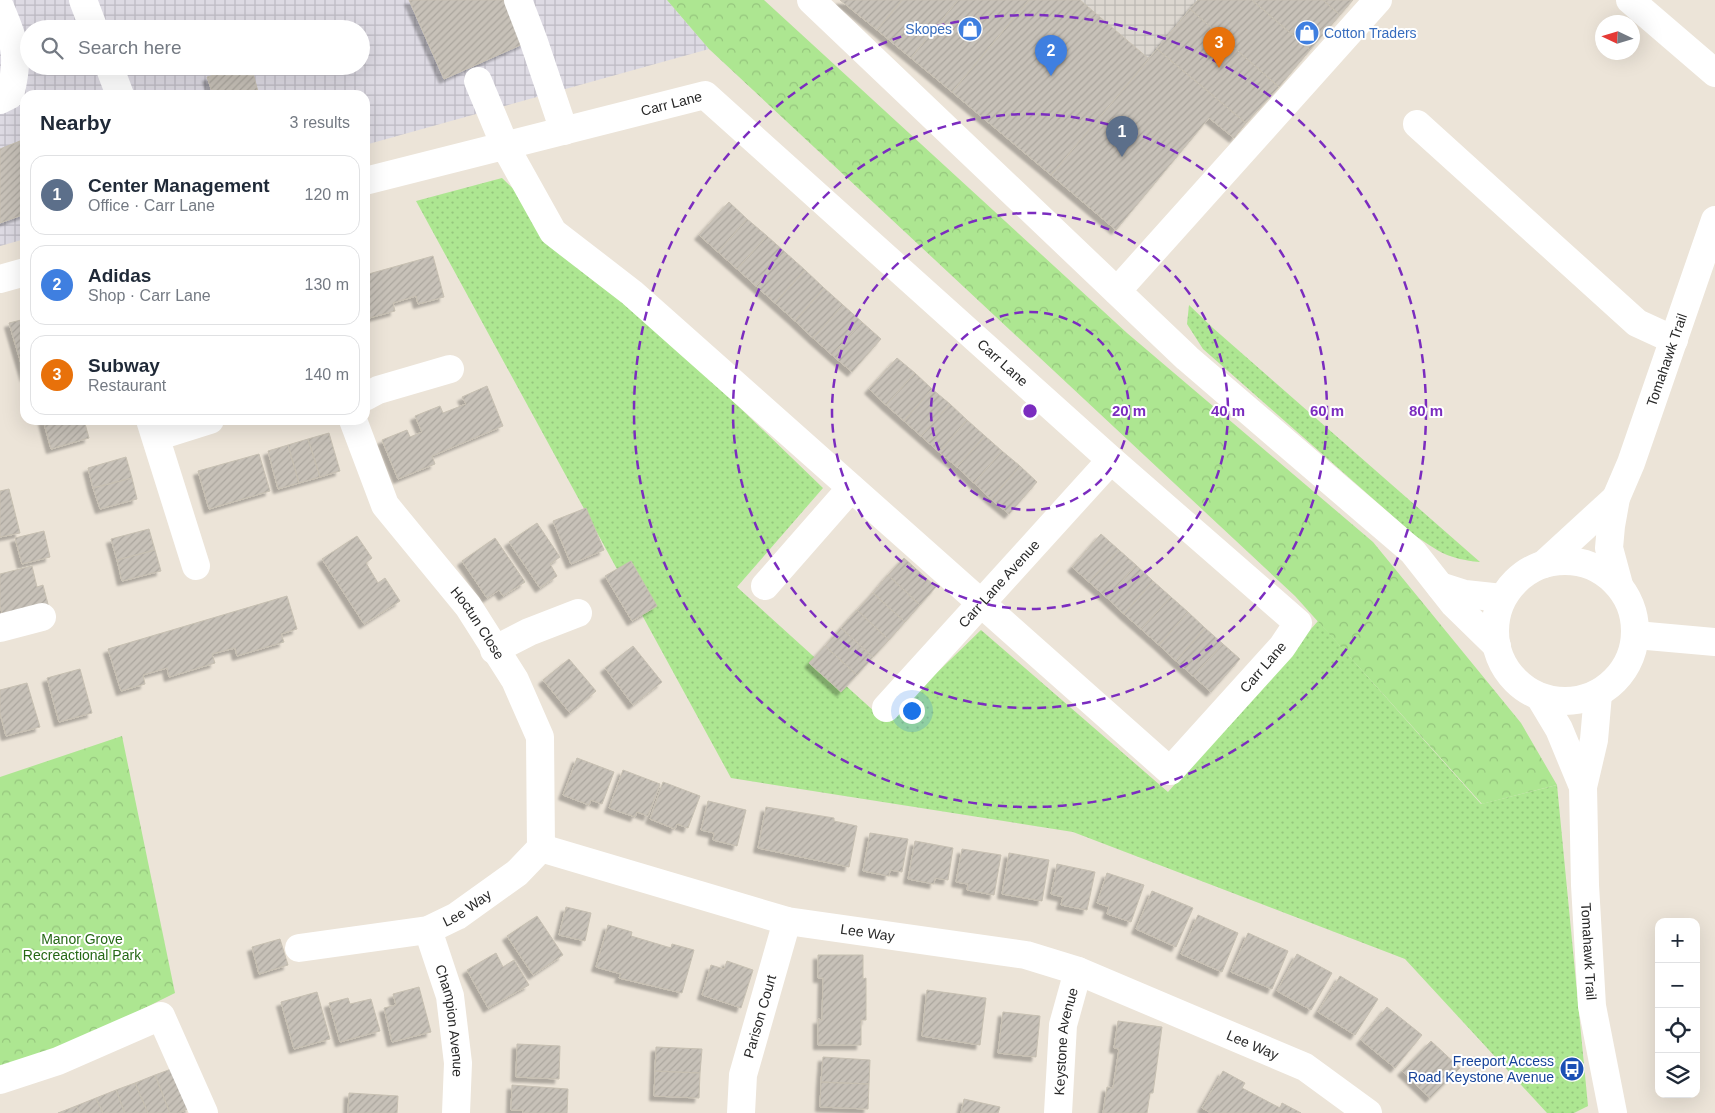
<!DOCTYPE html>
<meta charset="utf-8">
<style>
body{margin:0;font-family:Arial,sans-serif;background:#f6f6f7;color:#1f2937}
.controls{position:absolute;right:15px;bottom:15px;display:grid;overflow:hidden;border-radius:10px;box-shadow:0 5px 20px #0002}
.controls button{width:45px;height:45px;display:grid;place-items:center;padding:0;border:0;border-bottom:1px solid #e0e1e3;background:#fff;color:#1f2937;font:25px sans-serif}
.compass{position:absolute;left:1595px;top:15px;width:45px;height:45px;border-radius:50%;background:#fff;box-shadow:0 5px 20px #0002;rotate:274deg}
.you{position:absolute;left:911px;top:710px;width:18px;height:18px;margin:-12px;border:4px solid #fff;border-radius:50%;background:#1a73e8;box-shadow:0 0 0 8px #1a73e833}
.badge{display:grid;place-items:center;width:32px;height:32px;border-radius:50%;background:#3255ff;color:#fff;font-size:16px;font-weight:700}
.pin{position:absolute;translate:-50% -41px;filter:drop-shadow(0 1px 2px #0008)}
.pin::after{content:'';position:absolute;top:26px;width:18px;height:15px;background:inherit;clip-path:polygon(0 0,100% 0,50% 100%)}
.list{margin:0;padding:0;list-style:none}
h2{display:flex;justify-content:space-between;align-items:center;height:65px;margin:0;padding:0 20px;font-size:21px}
h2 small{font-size:16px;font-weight:400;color:#747a83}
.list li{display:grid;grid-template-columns:32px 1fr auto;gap:15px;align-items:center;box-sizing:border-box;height:80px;margin:0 10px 10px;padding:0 10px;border:1px solid #e0e1e3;border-radius:15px}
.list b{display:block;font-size:19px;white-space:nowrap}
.list p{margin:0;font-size:16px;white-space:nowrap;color:#747a83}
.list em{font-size:16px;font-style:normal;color:#747a83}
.icon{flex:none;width:28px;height:28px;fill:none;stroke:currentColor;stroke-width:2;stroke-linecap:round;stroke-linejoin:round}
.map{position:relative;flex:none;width:1715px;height:1113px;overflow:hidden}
.search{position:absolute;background:#fff;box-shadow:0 5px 20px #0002;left:20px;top:20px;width:350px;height:55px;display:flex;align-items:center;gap:12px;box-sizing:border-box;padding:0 18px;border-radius:28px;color:#747a83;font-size:19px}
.panel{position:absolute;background:#fff;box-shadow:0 5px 20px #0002;left:20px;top:90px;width:350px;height:335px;border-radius:15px}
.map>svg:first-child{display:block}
.industrial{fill:url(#industrial-grid);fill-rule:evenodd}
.grass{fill:url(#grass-dots)}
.forest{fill:url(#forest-crowns)}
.plaza{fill:url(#plaza-grid)}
.building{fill:url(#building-hatch);stroke:#c7c0b2;filter:url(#shadow)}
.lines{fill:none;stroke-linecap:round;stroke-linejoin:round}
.minor{stroke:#fff;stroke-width:28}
.ring{fill:none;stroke:#7b2cbf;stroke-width:2.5;stroke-dasharray:9 6}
.labels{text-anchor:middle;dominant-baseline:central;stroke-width:4;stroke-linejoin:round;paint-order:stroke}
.shop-label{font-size:14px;fill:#366cbe;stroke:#fff;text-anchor:end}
.street-label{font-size:14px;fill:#282828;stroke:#fff}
.park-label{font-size:14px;fill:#256815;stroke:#fff}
.transit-label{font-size:14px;fill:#164399;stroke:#fff;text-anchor:end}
.centre{fill:#7b2cbf;stroke:#fff;stroke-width:2.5}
.ring-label{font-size:15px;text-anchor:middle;font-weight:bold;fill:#7b2cbf;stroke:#fff;stroke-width:4;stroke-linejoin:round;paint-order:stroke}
</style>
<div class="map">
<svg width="1715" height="1113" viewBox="0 0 1715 1113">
<defs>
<pattern id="industrial-grid" width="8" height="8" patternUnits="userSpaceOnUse" patternTransform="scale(1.25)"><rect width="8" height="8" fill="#dddae3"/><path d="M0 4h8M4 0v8" fill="none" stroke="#bebbc3"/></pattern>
<pattern id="grass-dots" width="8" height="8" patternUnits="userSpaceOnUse" patternTransform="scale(1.25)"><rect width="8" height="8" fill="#ade691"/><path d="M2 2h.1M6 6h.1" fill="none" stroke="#95c57d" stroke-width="1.8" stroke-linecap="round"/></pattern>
<pattern id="forest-crowns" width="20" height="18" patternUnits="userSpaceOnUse" patternTransform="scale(1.25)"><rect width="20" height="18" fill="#ade691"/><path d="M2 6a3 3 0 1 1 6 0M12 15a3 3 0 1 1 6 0" fill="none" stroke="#95c57d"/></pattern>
<pattern id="plaza-grid" width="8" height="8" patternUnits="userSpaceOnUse" patternTransform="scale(1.25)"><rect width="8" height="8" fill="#dcd7d0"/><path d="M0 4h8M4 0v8" fill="none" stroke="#bdb9b3"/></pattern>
<pattern id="building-hatch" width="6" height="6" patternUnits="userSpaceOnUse" patternTransform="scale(1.25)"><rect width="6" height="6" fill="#c7c1b8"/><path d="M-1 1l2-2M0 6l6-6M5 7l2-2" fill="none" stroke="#aba69e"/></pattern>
<filter id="shadow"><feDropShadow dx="-4.5" dy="4.5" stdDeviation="1" flood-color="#0004"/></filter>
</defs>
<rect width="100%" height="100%" fill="#ece4d8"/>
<path class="industrial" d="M0,0H667L709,49L365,145V95H25V239L0,246ZM29,29H361V66H29Z"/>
<path class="grass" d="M502,178L823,488L737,587L886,722L981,630L1168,792L1318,621L1481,804L1557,785L1588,1106L1574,1113H1547L1405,959L1073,832L731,778L416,201Z
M1189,305L1213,328L1480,562C1448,559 1439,552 1413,534L1203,349L1187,324Z"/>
<path class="forest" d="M667,0H764L1127,333L1373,542L1521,723L1557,785L1482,804L1295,596L709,49Z
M122,736L175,993L60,1050L0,1071V777Z"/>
<path class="plaza" d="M1080,0H1198L1149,59Z"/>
<path class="building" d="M409,0H506L525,43L444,79Z
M840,0H902L877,30Z
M902,0H958L911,58L877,30Z
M958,0H1029L952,92L911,58Z
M1029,0H1080L1149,59L1051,175L952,92Z
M1198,0H1252L1310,50L1279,87L1190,9Z
M1252,0H1323L1340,15L1310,50Z
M1323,0H1353L1340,15Z
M1190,9L1279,87L1246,123L1157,49Z
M1157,49L1246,123L1234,138L1209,118L1116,230L1051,175Z
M228,66H251L259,95H213L207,77L230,71Z
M25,139V214L0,223V149Z
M729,202L747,219L718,252L699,235Z
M747,219L767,236L737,269L718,252Z
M767,236L786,253L756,286L737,269Z
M786,253L805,270L775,303L756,286Z
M433,256L444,297L418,304L416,296L393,303L395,311L369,318L365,302V275Z
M805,270L824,288L795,321L775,303Z
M824,288L843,305L813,338L795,321Z
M843,305L862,322L832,355L813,338Z
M25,319V377L9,323Z
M862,322L881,339L852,372L832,355Z
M897,358L915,373L886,405L869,389Z
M915,373L932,389L904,421L886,405Z
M487,386L503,426L432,456L435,464L398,479L382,440L407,430L410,437L422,432L415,416L440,406L443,413L466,404L462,397Z
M932,389L950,404L921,436L904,421Z
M950,404L967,420L939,452L921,436Z
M43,420H84L89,438L51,449Z
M967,420L985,436L957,467L939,452Z
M329,433L340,471L320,477L308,439Z
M985,436L1002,451L974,483L957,467Z
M308,439L320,477L299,483L288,445Z
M288,445L299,483L278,489L268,451Z
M1002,451L1020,466L991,499L974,483Z
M259,454L270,491L209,509L198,471Z
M126,457L132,478L93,488L88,468Z
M1020,466L1037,482L1009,514L991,499Z
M132,478L137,499L100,509L93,488Z
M9,489L20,533L0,537V491Z
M586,508L604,550L571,564L553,521Z
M537,523L560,557L550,564L557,576L540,588L509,542Z
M149,529L155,550L117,560L111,539Z
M44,531L50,557L22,564L15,538Z
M1101,534L1119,550L1089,582L1072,567Z
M357,536L372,558L366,563L378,583L385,578L400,601L364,624L322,559Z
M495,538L525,582L503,596L499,590L487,598L462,561Z
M155,550L161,571L122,581L117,560Z
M1119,550L1136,565L1107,598L1089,582Z
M904,558L936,587L920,605L888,575Z
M631,561L657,606L632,621L605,576Z
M1136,565L1153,581L1124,614L1107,598Z
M32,566L37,587L43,585L49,608L4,620L0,606V574Z
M888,575L920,605L905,622L873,593Z
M1153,581L1171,597L1141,629L1124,614Z
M873,593L905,622L889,640L857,610Z
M287,596L297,629L281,634L284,642L237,656L235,648L212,654L215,663L169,677L167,668L143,675L145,684L121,691L108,649Z
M1171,597L1188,612L1159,645L1141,629Z
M857,610L889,640L873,657L841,628Z
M1188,612L1205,628L1176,661L1159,645Z
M841,628L873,657L857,675L825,646Z
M1205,628L1223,644L1193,676L1176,661Z
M1223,644L1240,659L1211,692L1193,676Z
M633,646L662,682L633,705L605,668Z
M825,646L857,675L841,692L809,663Z
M569,659L596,691L570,713L543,680Z
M80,669L92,713L59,722L47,678Z
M27,683L40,727L6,736L0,713V690Z
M577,758L614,772L602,804L591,800L589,805L563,795Z
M623,770L660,784L648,816L637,812L635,817L609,808Z
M663,782L700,796L688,828L677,824L675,829L650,819Z
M708,801L746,810L737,846L713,840L714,833L701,830Z
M766,807L834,818V821L857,826L849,867L758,848Z
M870,833L908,839L902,872L890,870L889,876L863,871Z
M915,841L953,848L948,880L935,878L934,884L908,879Z
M962,849L1001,855L994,895L967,890L968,884L956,882Z
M1009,853L1049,860L1042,901L1002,894Z
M1057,864L1095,872L1087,910L1061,905L1063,897L1051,894Z
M1107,873L1144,885L1131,922L1107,914L1109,907L1097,903Z
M1152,891L1193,908L1176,947L1136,929Z
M566,907L591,913L585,941L559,935Z
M1198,915L1238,933L1222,972L1181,954Z
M537,916L563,955L533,975L507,936Z
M608,925L632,932L631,936L671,948L672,944L694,950L682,993L619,978L621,974L596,967Z
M1248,933L1288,951L1272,989L1231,972Z
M280,939L288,965L259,974L252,947Z
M496,953L503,967L514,960L529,985L488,1008L467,970Z
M1297,954L1332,973L1311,1010L1277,991Z
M818,955H863V979L866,978V1020H861V1045H818V1019L822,1020L823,978H818Z
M727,961L753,970L741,1008L702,995L711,965L724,969Z
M1340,976L1378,999L1355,1035L1318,1012Z
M419,987L431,1032L392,1042L384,1008L396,1005L393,994Z
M927,990L986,998L980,1045L922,1036Z
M317,992L330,1039L294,1049L281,1002Z
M348,998L350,1004L371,999L380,1031L340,1042L329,1003Z
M1387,1007L1422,1035L1395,1068L1361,1040Z
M1003,1012L1040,1016L1036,1057L998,1053Z
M1118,1021L1162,1027L1153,1093H1150L1147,1113H1103L1107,1087L1113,1088L1119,1049L1114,1048Z
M1431,1041L1460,1068L1430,1098L1402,1071Z
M517,1044L560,1046L559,1079L516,1077Z
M656,1047L702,1049L700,1073L655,1071Z
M823,1057L870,1060L869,1084L821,1082Z
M174,1068L190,1108L178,1113H170L155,1075Z
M655,1071L700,1073L699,1098L654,1096Z
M1223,1071L1245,1083L1242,1088L1280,1108L1282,1103L1301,1113H1211L1202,1108Z
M155,1075L170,1113H148L135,1083Z
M821,1082L869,1084L868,1109L820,1107Z
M135,1083L148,1113H125L116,1090Z
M512,1085L568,1089L567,1113H523V1110H511Z
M116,1090L125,1113H103L96,1098Z
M349,1093L398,1096L397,1113H348Z
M96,1098L103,1113H80L76,1106Z
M964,1099L1000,1107L998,1113H961Z
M76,1106L80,1113H58Z"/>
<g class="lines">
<g class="minor">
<path d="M83,0L94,29"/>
<path d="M518,0L533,39L564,131"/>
<path d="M811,0L1187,358L1413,552L1454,604L1497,646"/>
<path d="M1630,0L1715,73"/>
<path d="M0,7C15,43 20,56 10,95L0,100"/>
<path d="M109,66L120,95"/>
<path d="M1417,124L1637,323L1674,340"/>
<path id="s1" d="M365,181L705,95L1111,460L1298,623L1282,647L1170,771L632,293L553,232L505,146L478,81"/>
<path d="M0,279L25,272"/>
<path d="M1117,291L1378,0"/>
<path d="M365,397L378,390L450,369"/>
<path d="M150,420L196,566"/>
<path id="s2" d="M353,420L385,505L468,606L515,680L540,737L541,848"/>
<path d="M156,437L210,420"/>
<circle cx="1565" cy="631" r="70"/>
<path d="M1544,564L1616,498"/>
<path id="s3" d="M1619,585L1609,548L1611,526L1616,498L1631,463L1715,220"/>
<path d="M765,586L851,488"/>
<path d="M1440,586L1465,594L1502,598"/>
<path d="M0,628L42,617"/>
<path d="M1636,635L1715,642"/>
<path d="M494,650L529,632L578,613"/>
<path id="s4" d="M1598,694L1594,740L1583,787L1585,885L1592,1006L1613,1113"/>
<path d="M1541,699L1559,729L1583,787"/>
<path id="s5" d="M886,708L1111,460"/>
<path id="s6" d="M541,848L787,921L1026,955L1078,971L1305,1067L1368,1113"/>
<path id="s7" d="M428,930L450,996L458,1063L456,1113"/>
<path id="s8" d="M299,948L428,930L457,916L517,873L541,848"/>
<path d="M0,1080L58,1061L161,1016L204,1113"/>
<path id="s9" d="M741,1113L743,1075L787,921"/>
<path id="s10" d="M1058,1113L1063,1025L1078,971"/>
</g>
</g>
<g class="ring">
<circle cx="1030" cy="411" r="99"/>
<circle cx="1030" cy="411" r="198"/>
<circle cx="1030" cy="411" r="297"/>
<circle cx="1030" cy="411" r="396"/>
</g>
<defs>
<symbol id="shop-disc" viewBox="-11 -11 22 22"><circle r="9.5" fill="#3f7fe0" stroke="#fff"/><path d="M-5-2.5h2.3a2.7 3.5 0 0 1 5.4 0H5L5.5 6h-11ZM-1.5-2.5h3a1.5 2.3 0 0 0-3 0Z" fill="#fff"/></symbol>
<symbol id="bus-disc" viewBox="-11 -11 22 22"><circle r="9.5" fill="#1a4fb4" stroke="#fff"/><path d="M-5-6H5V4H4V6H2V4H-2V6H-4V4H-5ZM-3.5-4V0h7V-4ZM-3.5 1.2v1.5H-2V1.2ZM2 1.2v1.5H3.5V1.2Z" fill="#fff"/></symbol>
</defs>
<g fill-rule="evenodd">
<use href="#shop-disc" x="956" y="15" width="28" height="28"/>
<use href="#shop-disc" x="1293" y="19" width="28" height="28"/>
<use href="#bus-disc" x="1558" y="1055" width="28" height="28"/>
</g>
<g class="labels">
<g class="shop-label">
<text x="952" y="29">Skopes</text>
<text x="1324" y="33" text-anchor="start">Cotton Traders</text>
</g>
<g class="street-label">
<text stroke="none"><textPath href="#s1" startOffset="316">Carr Lane</textPath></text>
<text stroke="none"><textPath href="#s3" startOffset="236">Tomahawk Trail</textPath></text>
<text stroke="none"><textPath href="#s1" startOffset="751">Carr Lane</textPath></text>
<text stroke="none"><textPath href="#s5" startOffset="168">Carr Lane Avenue</textPath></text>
<text stroke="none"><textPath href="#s2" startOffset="241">Hoctun Close</textPath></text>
<text transform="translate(1263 667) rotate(-49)">Carr Lane</text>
<text stroke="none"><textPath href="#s8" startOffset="175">Lee Way</textPath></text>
<text stroke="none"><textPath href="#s6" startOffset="338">Lee Way</textPath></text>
<text stroke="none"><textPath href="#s4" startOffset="259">Tomahawk Trail</textPath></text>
<text stroke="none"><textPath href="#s9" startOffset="99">Parison Court</textPath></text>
<text stroke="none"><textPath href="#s7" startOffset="94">Champion Avenue</textPath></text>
<text stroke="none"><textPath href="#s10" startOffset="72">Keystone Avenue</textPath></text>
<text stroke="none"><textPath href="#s6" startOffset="742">Lee Way</textPath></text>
</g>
<g class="park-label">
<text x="82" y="939">Manor Grove<tspan x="82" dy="16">Recreactional Park</tspan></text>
</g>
<g class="transit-label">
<text x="1554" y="1061">Freeport Access<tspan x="1554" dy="16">Road Keystone Avenue</tspan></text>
</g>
</g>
<circle cx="1030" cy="411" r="8" class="centre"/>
<g class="ring-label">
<text x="1129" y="416">20 m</text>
<text x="1228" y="416">40 m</text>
<text x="1327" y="416">60 m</text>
<text x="1426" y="416">80 m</text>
</g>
</svg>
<div class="controls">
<button>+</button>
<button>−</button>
<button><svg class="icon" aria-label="locate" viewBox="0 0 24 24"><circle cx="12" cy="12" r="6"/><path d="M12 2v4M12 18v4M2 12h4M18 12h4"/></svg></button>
<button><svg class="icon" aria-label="layers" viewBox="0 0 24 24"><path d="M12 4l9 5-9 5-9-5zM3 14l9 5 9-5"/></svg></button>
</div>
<svg class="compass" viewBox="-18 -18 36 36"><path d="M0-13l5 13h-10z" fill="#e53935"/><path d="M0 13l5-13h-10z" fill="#747a83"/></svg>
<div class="you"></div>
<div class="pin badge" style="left:1122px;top:157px;background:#5c6f8a">1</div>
<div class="pin badge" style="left:1051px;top:76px;background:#3f7fe0">2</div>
<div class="pin badge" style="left:1219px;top:68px;background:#e8710a">3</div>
<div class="search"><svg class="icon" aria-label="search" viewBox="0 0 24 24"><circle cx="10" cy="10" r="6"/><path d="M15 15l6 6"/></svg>Search here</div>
<section class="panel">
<h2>Nearby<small>3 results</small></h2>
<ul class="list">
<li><span class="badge" style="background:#5c6f8a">1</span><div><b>Center Management</b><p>Office · Carr Lane</p></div><em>120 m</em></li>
<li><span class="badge" style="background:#3f7fe0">2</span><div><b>Adidas</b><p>Shop · Carr Lane</p></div><em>130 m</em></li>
<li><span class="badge" style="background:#e8710a">3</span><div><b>Subway</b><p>Restaurant</p></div><em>140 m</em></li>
</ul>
</section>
</div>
